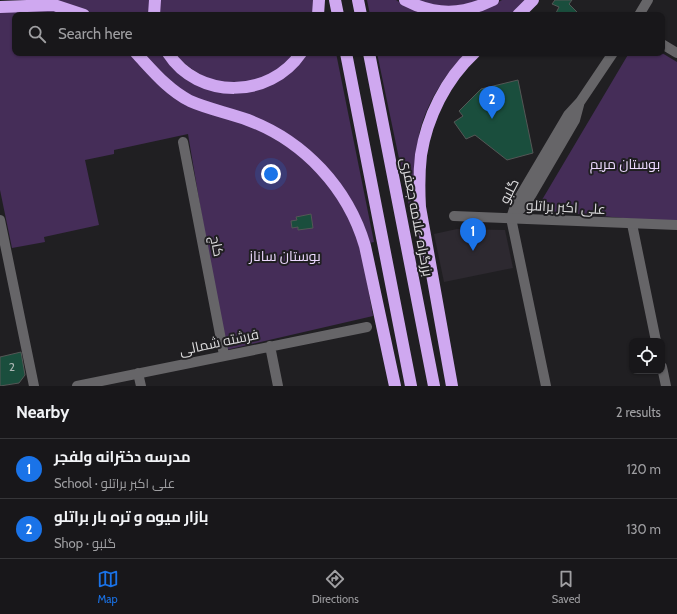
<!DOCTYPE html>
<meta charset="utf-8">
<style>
body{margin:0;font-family:Cabin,Cairo,sans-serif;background:#252427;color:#f1f3f6}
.controls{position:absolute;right:12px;bottom:12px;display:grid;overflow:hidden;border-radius:8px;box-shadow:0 1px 3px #0004}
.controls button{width:36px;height:36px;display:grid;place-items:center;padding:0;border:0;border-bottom:1px solid #363639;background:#18171a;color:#f1f3f6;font:20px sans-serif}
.you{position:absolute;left:271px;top:174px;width:14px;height:14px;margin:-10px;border:3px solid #fff;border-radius:50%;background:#1a73e8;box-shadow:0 0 0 6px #1a73e833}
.badge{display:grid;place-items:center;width:26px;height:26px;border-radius:50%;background:#1a73e8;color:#fff;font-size:13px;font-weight:700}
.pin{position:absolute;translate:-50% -33px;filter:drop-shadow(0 1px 2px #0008)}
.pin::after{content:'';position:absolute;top:21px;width:14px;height:12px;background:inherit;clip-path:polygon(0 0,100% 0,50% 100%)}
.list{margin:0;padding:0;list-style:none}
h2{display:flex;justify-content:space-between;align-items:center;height:52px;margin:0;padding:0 16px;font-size:17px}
h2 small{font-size:13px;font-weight:400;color:#9f9fa2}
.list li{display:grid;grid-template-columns:26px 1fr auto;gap:12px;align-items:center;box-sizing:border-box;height:60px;padding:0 16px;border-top:1px solid #363639}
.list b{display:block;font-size:15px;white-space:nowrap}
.list p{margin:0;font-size:13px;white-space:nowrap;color:#9f9fa2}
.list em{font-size:13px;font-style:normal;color:#9f9fa2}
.icon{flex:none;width:22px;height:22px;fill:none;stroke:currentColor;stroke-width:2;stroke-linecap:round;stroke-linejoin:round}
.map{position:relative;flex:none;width:677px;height:386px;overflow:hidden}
.search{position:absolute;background:#18171a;box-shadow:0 1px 3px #0004;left:12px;right:12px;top:12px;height:44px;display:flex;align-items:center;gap:10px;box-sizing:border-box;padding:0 14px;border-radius:8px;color:#9f9fa2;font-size:15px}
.sheet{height:172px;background:#18171a}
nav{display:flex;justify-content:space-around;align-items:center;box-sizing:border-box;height:56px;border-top:1px solid #363639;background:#18171a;font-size:11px;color:#9f9fa2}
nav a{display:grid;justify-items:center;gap:2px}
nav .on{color:#1a73e8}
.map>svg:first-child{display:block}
.built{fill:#2d2930}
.green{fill:#452d58}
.building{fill:#1a4e3d;stroke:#545756}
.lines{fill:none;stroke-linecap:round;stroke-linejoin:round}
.street{stroke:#666568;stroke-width:10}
.secondary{stroke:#666568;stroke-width:10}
.highway{stroke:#cfa8f0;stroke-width:12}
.labels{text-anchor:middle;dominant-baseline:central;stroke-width:4;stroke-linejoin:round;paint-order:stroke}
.number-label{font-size:12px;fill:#abb7b4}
.park-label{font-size:14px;fill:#eddaff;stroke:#201f22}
.street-label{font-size:14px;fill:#dbdadc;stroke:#201f22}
</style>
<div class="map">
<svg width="677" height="386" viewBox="0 0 677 386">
<rect width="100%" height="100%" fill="#201f22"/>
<path class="built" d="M457,229L505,230L513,268L444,282L434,234Z"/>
<path class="green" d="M30,0H149V15H95L86,10Z
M159,0H315L313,15H159Z
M367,0H396L402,4L432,15H370Z
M414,0H484L477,3L442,8Z
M502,0H527L510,15H461L495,4Z
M6,11H58L72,15H15V53H129L159,84L260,130L303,157L333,190L356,229L363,260L373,316L226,350L209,259L188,134L114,150V154L85,160L99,225L44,237L45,242L12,248L0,190V13Z
M141,53H162L165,58L234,94L303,59L307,53H336L374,242L369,243L318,160L204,102L184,93Z
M174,53H296C289,59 283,67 275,72C271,75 265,76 261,78C227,91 198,79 174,53Z
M377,53H466C445,73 425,106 419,135C414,160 413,186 410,211Z
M629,53H662L677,62V223L536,210Z"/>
<path class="building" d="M555,0H572L569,4L577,12L575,15H555L559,7L552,4Z
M518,80L533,153L507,160L475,135L466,139L454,122L463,116L459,111L481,89Z
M311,214L313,228L298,230V227L292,228L291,221L297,220L296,217Z
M21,352L25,375L19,383L0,386V357Z"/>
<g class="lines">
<path class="street" d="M639,15L648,0
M662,44L677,53
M183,142L224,355
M512,217L526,204L575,120L579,105
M511,218L516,203L568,115L580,102L613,53
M511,218L546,386
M0,220L34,386
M632,224L656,341
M270,346L278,386
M662,367L666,386
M138,373L141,386
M77,386L367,327"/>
<path class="secondary" d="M454,216L677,225"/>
<path class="highway" d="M335,0L338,15
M358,0L361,15
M405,0C435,16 463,15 493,0
M0,7L54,5L84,15
M154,15L155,0
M318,15L319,0
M518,15L533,0
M136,53C152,70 168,90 190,101C208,109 229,113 248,120C304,141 348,188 365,246L395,386
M168,53C198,100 270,99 301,53
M346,53L411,386
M369,53L434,386
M452,386L420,207C419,189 419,172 421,155C427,117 446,79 474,53"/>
</g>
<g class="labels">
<g class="number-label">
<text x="12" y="366">2</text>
</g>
<g class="park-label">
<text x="625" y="164">بوستان مریم</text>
<text x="285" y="256">بوستان ساناز</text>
</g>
<g class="street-label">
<text transform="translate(509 191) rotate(-63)">گلبو</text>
<text transform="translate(566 207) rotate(3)">علی اکبر براتلو</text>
<text transform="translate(417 217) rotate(79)">بزرگراه علامه جعفری</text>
<text transform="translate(217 246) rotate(79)">کاج</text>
<text transform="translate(219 342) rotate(-12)">فرشته شمالی</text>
</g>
</g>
</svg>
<div class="controls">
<button><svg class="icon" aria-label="locate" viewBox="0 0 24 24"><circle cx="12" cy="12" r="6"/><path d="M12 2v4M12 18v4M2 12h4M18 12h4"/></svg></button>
</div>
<div class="you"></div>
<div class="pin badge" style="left:473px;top:251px">1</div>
<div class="pin badge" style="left:492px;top:119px">2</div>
<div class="search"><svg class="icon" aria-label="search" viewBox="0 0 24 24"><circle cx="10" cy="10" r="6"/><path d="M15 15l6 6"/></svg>Search here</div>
</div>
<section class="sheet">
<h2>Nearby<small>2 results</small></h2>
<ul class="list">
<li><span class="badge">1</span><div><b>مدرسه دخترانه ولفجر</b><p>School · علی اکبر براتلو</p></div><em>120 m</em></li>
<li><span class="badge">2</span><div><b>بازار میوه و تره بار براتلو</b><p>Shop · گلبو</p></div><em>130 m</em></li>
</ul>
</section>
<nav>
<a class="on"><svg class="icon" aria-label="map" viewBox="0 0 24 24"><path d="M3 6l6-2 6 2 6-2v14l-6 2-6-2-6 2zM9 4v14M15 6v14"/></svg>Map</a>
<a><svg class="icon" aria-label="directions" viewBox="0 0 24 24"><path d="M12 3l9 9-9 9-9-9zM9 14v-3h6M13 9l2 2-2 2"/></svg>Directions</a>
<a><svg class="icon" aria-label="saved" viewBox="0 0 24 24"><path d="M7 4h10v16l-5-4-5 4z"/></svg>Saved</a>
</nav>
